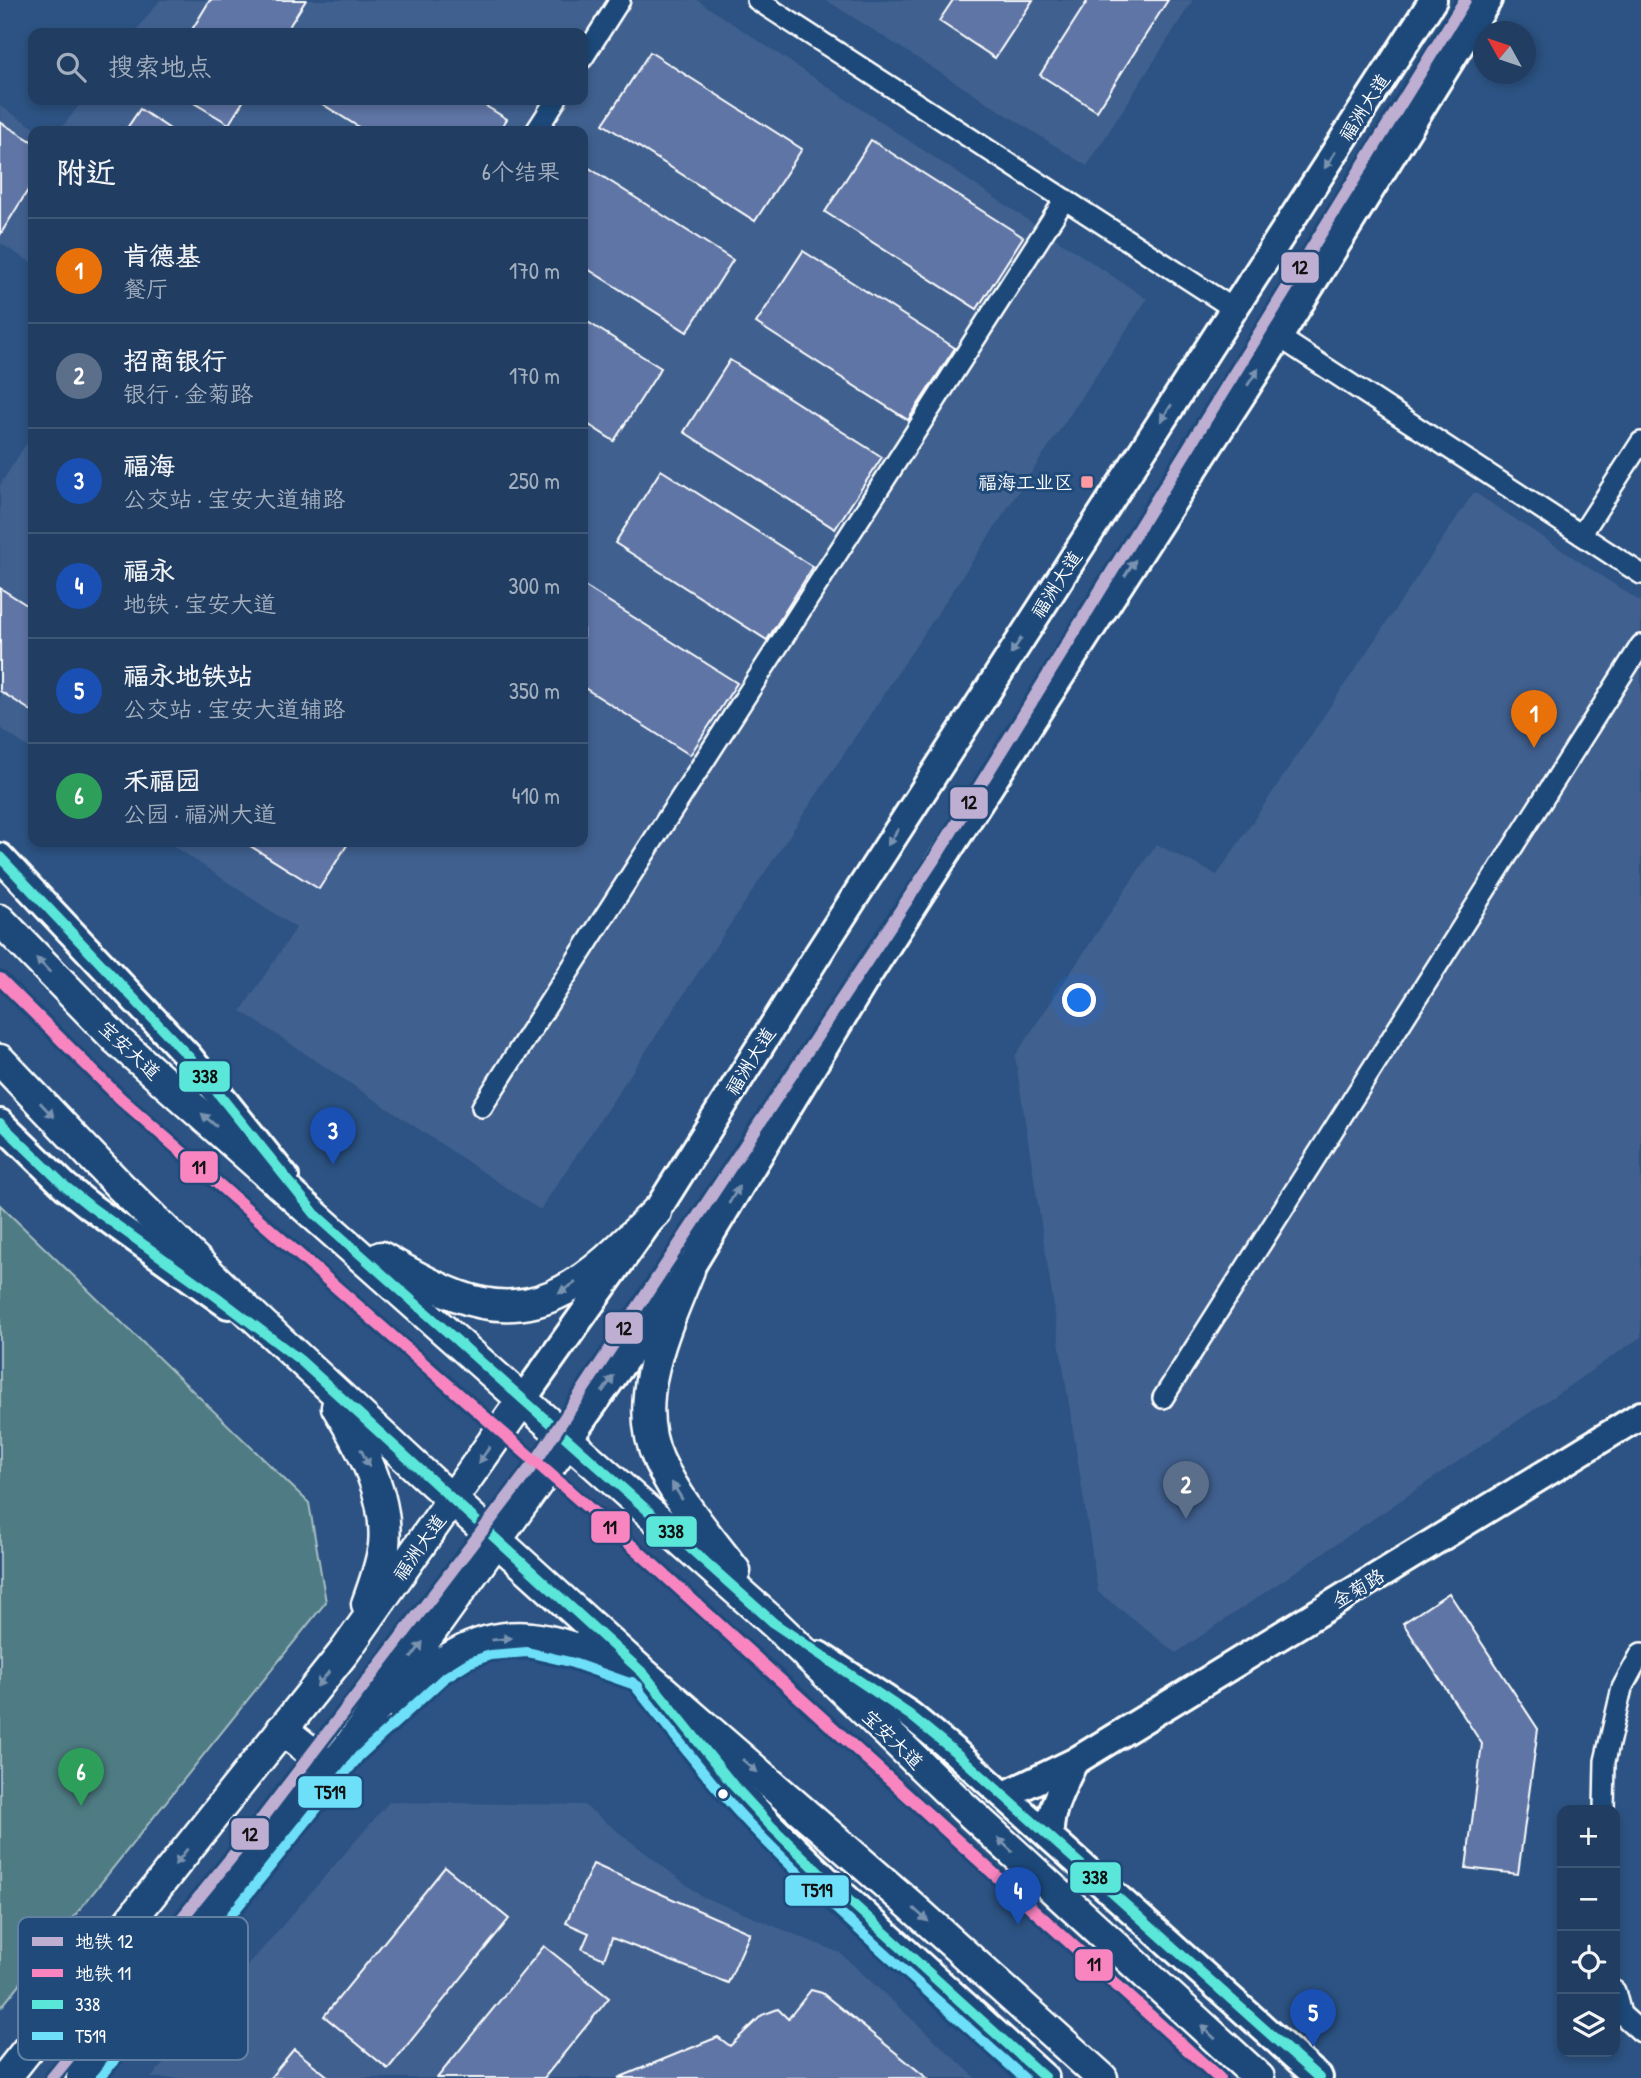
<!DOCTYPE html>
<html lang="zh">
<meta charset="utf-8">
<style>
body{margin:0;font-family:"Patrick Hand","LXGW WenKai TC",sans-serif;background:#2d496b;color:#f1f3f6}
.controls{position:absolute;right:21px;bottom:21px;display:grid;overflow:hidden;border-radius:14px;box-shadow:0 4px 10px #0003}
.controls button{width:63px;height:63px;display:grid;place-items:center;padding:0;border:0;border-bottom:2px solid #3e5777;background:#213e62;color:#f1f3f6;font:35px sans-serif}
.compass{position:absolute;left:1473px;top:21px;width:63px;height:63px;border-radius:50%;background:#213e62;box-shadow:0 4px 10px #0003;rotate:310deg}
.you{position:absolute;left:1080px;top:1001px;width:24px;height:24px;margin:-18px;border:5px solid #fff;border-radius:50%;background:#1a73e8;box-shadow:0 0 0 10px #1a73e833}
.badge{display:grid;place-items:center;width:46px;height:46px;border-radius:50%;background:#d6ab8b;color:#fff;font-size:23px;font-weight:700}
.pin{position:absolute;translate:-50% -58px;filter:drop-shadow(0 2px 4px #0008)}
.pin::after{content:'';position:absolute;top:37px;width:24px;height:21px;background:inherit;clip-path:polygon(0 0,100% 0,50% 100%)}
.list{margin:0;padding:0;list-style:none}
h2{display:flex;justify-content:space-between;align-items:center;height:91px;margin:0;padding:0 28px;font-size:30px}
h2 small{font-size:23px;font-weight:400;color:#a2aebe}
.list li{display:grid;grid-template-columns:46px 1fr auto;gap:21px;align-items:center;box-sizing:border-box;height:105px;padding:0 28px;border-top:2px solid #3e5777}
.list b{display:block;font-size:26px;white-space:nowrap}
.list p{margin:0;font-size:23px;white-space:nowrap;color:#a2aebe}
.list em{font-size:23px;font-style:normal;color:#a2aebe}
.icon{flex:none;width:38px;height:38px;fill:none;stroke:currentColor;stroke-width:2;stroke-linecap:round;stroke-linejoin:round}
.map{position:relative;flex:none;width:1641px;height:2078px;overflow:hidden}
.search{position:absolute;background:#213e62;box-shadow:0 4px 10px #0003;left:28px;top:28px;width:560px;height:77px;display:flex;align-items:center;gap:18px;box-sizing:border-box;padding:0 24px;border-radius:14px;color:#a2aebe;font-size:26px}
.panel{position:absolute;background:#213e62;box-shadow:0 4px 10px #0003;left:28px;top:126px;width:560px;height:721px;border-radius:14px}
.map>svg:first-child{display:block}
.built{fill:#3f608f}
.green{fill:#4f7c84;stroke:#a7bec2;stroke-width:2}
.building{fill:#5f75a5;stroke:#fff;stroke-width:2}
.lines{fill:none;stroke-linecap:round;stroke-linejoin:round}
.street-casing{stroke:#fff;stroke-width:24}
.secondary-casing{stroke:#fff;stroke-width:32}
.primary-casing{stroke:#fff;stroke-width:35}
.street{stroke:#1f4a7a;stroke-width:19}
.secondary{stroke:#1f4a7a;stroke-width:26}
.primary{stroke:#1f4a7a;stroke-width:30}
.bus-1-casing{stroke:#1f4a7a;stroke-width:16}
.bus-2-casing{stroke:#1f4a7a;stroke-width:16}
.bus-1{stroke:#5ae6d8;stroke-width:10}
.bus-2{stroke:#6ddff8;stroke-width:10}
.metro-1-casing{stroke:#1f4a7a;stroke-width:18}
.metro-2-casing{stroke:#1f4a7a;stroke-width:18}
.metro-1{stroke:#beaed1;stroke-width:12}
.metro-2{stroke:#f985c0;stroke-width:12}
.oneway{fill:#7992af}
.poi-dot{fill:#ff9aa2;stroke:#1f4a7a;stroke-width:2.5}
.bus-dot{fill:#fff;stroke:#1f4a7a;stroke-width:2.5}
.labels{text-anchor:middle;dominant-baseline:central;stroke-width:6;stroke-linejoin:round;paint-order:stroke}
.street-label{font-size:19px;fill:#fff;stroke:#1f4a7a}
.poi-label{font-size:19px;fill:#fff;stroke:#1f4a7a;text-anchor:end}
.key{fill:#1f4a7a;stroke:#6280a2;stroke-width:2}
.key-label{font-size:19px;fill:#fff}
.line-badge{stroke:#1f4a7a;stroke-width:2.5}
.pale-badge-label{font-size:19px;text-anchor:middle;font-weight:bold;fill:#111}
</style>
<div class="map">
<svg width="1641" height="2078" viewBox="0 0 1641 2078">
<rect width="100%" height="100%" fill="#2c5383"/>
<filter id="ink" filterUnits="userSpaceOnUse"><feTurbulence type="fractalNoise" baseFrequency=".0143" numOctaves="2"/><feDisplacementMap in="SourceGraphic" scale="14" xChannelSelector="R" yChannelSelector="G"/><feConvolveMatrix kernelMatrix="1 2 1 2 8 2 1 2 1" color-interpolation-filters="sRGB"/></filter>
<g filter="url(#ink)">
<path class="built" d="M160,0H697L1147,299L540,1210L241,1011L296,928L168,842H583V131H59L83,100H583V33H134Z
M826,0H1193L1087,166Z
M0,106L40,131H33V264L0,243Z
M33,433V751L0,728V485Z
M1474,492L1641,602V1337L1176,1653L1098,1592L1015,1056L1156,844L1217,875Z
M389,1802L584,1805L701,1896L840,1953L976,2078H151Z"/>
<path class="green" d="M0,1205L309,1503L326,1602L0,2009Z"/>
<path class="building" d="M210,0H306L285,33H190Z
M953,0H1033L995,58L939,21Z
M1088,0H1168L1097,111L1040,75Z
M650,52L802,149L755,221L603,124Z
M189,100H244L229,124Z
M316,100H476L507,119L499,131H365Z
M140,109L173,131H125Z
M0,122L33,142V182L0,235Z
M871,140L1023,237L977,309L825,212Z
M583,164L733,260L687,332L583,266Z
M803,251L955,348L908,420L756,323Z
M583,319L661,368L614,441L583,421Z
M730,360L882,457L835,529L684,432Z
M661,470L813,567L767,640L615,543Z
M583,585L737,683L690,755L583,687Z
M0,588L33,609V712L0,691Z
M244,842H349L319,889Z
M1449,1593L1538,1729L1518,1874L1466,1868L1482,1744L1403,1623Z
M593,1864L750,1933L728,1983L612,1938L604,1959L582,1949L589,1933L566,1923Z
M445,1867L509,1919L388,2069L324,2016Z
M544,1946L609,1998L544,2078H437Z
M811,1990L822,1993L927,2078H618L718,2037L730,2046L762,2015L778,2009L788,2019Z
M294,2049L330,2078H270Z"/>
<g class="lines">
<defs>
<path id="street" d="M757,0L1234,309
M583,58L620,0
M536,131L556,100
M1279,337L1641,574
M1581,535L1641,442
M482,1107L1065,199
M1163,1398L1641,645
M1604,1810L1605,1761L1622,1688L1641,1653
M1615,1991L1621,2014L1641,2032"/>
<path id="secondary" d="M0,857L189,1057L285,1177
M0,1123L66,1187L91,1207L228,1305
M523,1399L656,1212L818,954L1433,0
M568,1440L689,1270L868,975L1279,337L1488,0
M819,1655L910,1715L955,1752L1319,2078
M675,1712L733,1785L771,1826L832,1885L1045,2078
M1005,1795L1074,1762L1641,1415
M1050,1835C1049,1809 1063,1786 1074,1762"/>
<path id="primary" d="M0,920L117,1040L775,1624L964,1807L1259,2078
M0,1060L120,1186L246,1309L417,1468L643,1673L908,1903L1102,2078
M381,1257C406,1271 431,1286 458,1296C546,1329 599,1269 656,1212
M689,1270C666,1328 630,1399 659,1461C678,1501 708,1536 735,1571
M337,1407C362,1448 389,1496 384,1546C381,1565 374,1585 367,1604
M395,1702C432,1666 476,1632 531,1638C565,1642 597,1657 629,1668
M282,1729L331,1768
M5,2078L345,1651L523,1399
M82,2078L349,1746L568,1440"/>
</defs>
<use href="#street" class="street-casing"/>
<use href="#secondary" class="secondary-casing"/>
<use href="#primary" class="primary-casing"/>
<use href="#street" class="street"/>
<use href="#secondary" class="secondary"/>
<use href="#primary" class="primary"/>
<defs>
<path id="bus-1" d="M0,857L189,1057L315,1214L775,1624L910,1715L955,1752L1319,2078
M0,1123L66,1187L91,1207L217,1297L300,1360L643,1673L733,1785L771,1826L832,1885L1045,2078"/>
<path id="bus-2" d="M632,1682C674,1734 714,1789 762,1837C845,1921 936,1998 1024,2078
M100,2078L359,1756L444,1678L468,1663L490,1655L527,1652L570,1662L638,1686"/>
</defs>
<use href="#bus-1" class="bus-1-casing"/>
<use href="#bus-2" class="bus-2-casing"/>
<use href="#bus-1" class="bus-1"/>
<use href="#bus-2" class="bus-2"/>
<defs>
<path id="metro-1" d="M52,2078L248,1837L538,1458L937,855L1465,0"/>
<path id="metro-2" d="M0,979L120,1098L649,1561L1219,2078"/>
</defs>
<use href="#metro-1" class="metro-1-casing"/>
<use href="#metro-2" class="metro-2-casing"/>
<use href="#metro-1" class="metro-1"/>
<use href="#metro-2" class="metro-2"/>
</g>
<defs><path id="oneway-solid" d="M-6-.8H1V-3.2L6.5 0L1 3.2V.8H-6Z" transform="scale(1.75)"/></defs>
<g class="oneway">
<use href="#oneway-solid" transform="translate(1330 160) rotate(123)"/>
<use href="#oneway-solid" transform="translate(1253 377) rotate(-57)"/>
<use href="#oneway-solid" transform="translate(1166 413) rotate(123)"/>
<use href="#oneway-solid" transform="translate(1130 568) rotate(-57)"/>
<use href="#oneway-solid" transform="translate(1016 646) rotate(123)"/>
<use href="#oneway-solid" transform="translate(893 837) rotate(123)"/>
<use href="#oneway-solid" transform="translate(43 965) rotate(-135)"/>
<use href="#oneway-solid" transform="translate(47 1110) rotate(47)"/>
<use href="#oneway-solid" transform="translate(209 1120) rotate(-139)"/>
<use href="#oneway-solid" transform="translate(734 1195) rotate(-59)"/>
<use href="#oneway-solid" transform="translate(567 1288) rotate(147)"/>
<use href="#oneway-solid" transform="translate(608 1384) rotate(-54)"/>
<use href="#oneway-solid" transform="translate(484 1455) rotate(125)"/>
<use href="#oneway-solid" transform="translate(365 1458) rotate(65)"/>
<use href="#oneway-solid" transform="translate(677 1491) rotate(-122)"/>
<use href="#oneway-solid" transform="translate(502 1639) rotate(-6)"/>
<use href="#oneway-solid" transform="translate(417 1650) rotate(-54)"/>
<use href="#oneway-solid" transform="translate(323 1679) rotate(129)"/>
<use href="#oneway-solid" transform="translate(750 1766) rotate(41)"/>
<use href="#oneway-solid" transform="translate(1005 1845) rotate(-137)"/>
<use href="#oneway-solid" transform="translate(181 1857) rotate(128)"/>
<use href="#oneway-solid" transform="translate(921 1915) rotate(42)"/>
<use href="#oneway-solid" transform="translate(1208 2032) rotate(-137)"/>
</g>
</g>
<rect class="poi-dot" x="1080" y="475" width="14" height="14" rx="3.5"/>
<circle class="bus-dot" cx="723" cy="1794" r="6"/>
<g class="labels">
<g class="street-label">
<text transform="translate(1364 107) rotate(-57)">福洲大道</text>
<text transform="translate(1056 584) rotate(-57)">福洲大道</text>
<text transform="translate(130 1050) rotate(43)">宝安大道</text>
<text transform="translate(750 1061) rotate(-58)">福洲大道</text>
<text transform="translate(419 1547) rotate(-55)">福洲大道</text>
<text transform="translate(1358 1588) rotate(-31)">金菊路</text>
<text transform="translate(893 1739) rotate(44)">宝安大道</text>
</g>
<g class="poi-label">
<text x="1073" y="482">福海工业区</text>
</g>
</g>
<rect x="18" y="1917" width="230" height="143" rx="10" class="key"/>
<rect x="32" y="1937" width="31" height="9" fill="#beaed1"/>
<rect x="32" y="1969" width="31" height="8" fill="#f985c0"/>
<rect x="32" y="2000" width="31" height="9" fill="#5ae6d8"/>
<rect x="32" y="2032" width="31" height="8" fill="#6ddff8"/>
<g class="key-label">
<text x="75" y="1948">地铁 12</text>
<text x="75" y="1980">地铁 11</text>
<text x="75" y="2011">338</text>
<text x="75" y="2043">T519</text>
</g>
<g class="line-badge">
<rect x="1280" y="251" width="40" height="33" rx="7" fill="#beaed1"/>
<rect x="949" y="786" width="40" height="34" rx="7" fill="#beaed1"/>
<rect x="178" y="1060" width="53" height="33" rx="7" fill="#5ae6d8"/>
<rect x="179" y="1150" width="40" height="34" rx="7" fill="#f985c0"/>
<rect x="604" y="1311" width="40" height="34" rx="7" fill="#beaed1"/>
<rect x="590" y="1510" width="41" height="34" rx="7" fill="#f985c0"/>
<rect x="645" y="1515" width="53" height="33" rx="7" fill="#5ae6d8"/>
<rect x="297" y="1775" width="66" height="34" rx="7" fill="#6ddff8"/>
<rect x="230" y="1817" width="40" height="34" rx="7" fill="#beaed1"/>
<rect x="1069" y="1861" width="53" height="33" rx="7" fill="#5ae6d8"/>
<rect x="784" y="1874" width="66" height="33" rx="7" fill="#6ddff8"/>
<rect x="1074" y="1948" width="40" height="34" rx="7" fill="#f985c0"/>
</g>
<g class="pale-badge-label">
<text x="1300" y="274">12</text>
<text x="969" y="809">12</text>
<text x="205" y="1083">338</text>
<text x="199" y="1174">11</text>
<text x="624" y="1335">12</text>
<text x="610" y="1534">11</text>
<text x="671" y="1538">338</text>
<text x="330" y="1799">T519</text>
<text x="250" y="1841">12</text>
<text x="1095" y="1884">338</text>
<text x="817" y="1897">T519</text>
<text x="1094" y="1971">11</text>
</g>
</svg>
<div class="controls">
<button>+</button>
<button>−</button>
<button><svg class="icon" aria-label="locate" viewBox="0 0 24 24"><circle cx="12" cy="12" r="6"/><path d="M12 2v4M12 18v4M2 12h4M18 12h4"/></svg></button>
<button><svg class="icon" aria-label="layers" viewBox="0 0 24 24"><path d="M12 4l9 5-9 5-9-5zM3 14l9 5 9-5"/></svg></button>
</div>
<svg class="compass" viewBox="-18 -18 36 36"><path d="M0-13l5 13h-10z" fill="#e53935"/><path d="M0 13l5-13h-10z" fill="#a2aebe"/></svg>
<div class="you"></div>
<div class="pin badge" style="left:1534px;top:748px;background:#e8710a">1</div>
<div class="pin badge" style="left:1186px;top:1519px;background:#5c6f8a">2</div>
<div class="pin badge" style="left:333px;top:1165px;background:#1a4fb4">3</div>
<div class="pin badge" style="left:1018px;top:1925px;background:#1a4fb4">4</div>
<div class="pin badge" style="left:1313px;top:2047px;background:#1a4fb4">5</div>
<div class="pin badge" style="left:81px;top:1806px;background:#2e9e5b">6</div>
<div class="search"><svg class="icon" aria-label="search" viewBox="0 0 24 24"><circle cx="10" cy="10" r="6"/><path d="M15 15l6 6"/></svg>搜索地点</div>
<section class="panel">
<h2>附近<small>6个结果</small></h2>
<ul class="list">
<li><span class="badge" style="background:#e8710a">1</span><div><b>肯德基</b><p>餐厅</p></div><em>170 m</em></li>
<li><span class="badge" style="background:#5c6f8a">2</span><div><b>招商银行</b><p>银行 · 金菊路</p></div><em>170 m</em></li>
<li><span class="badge" style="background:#1a4fb4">3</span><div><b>福海</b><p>公交站 · 宝安大道辅路</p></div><em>250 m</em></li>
<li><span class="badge" style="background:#1a4fb4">4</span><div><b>福永</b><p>地铁 · 宝安大道</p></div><em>300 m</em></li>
<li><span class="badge" style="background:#1a4fb4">5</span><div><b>福永地铁站</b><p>公交站 · 宝安大道辅路</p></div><em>350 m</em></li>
<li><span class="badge" style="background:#2e9e5b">6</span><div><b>禾福园</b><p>公园 · 福洲大道</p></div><em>410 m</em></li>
</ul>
</section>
</div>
